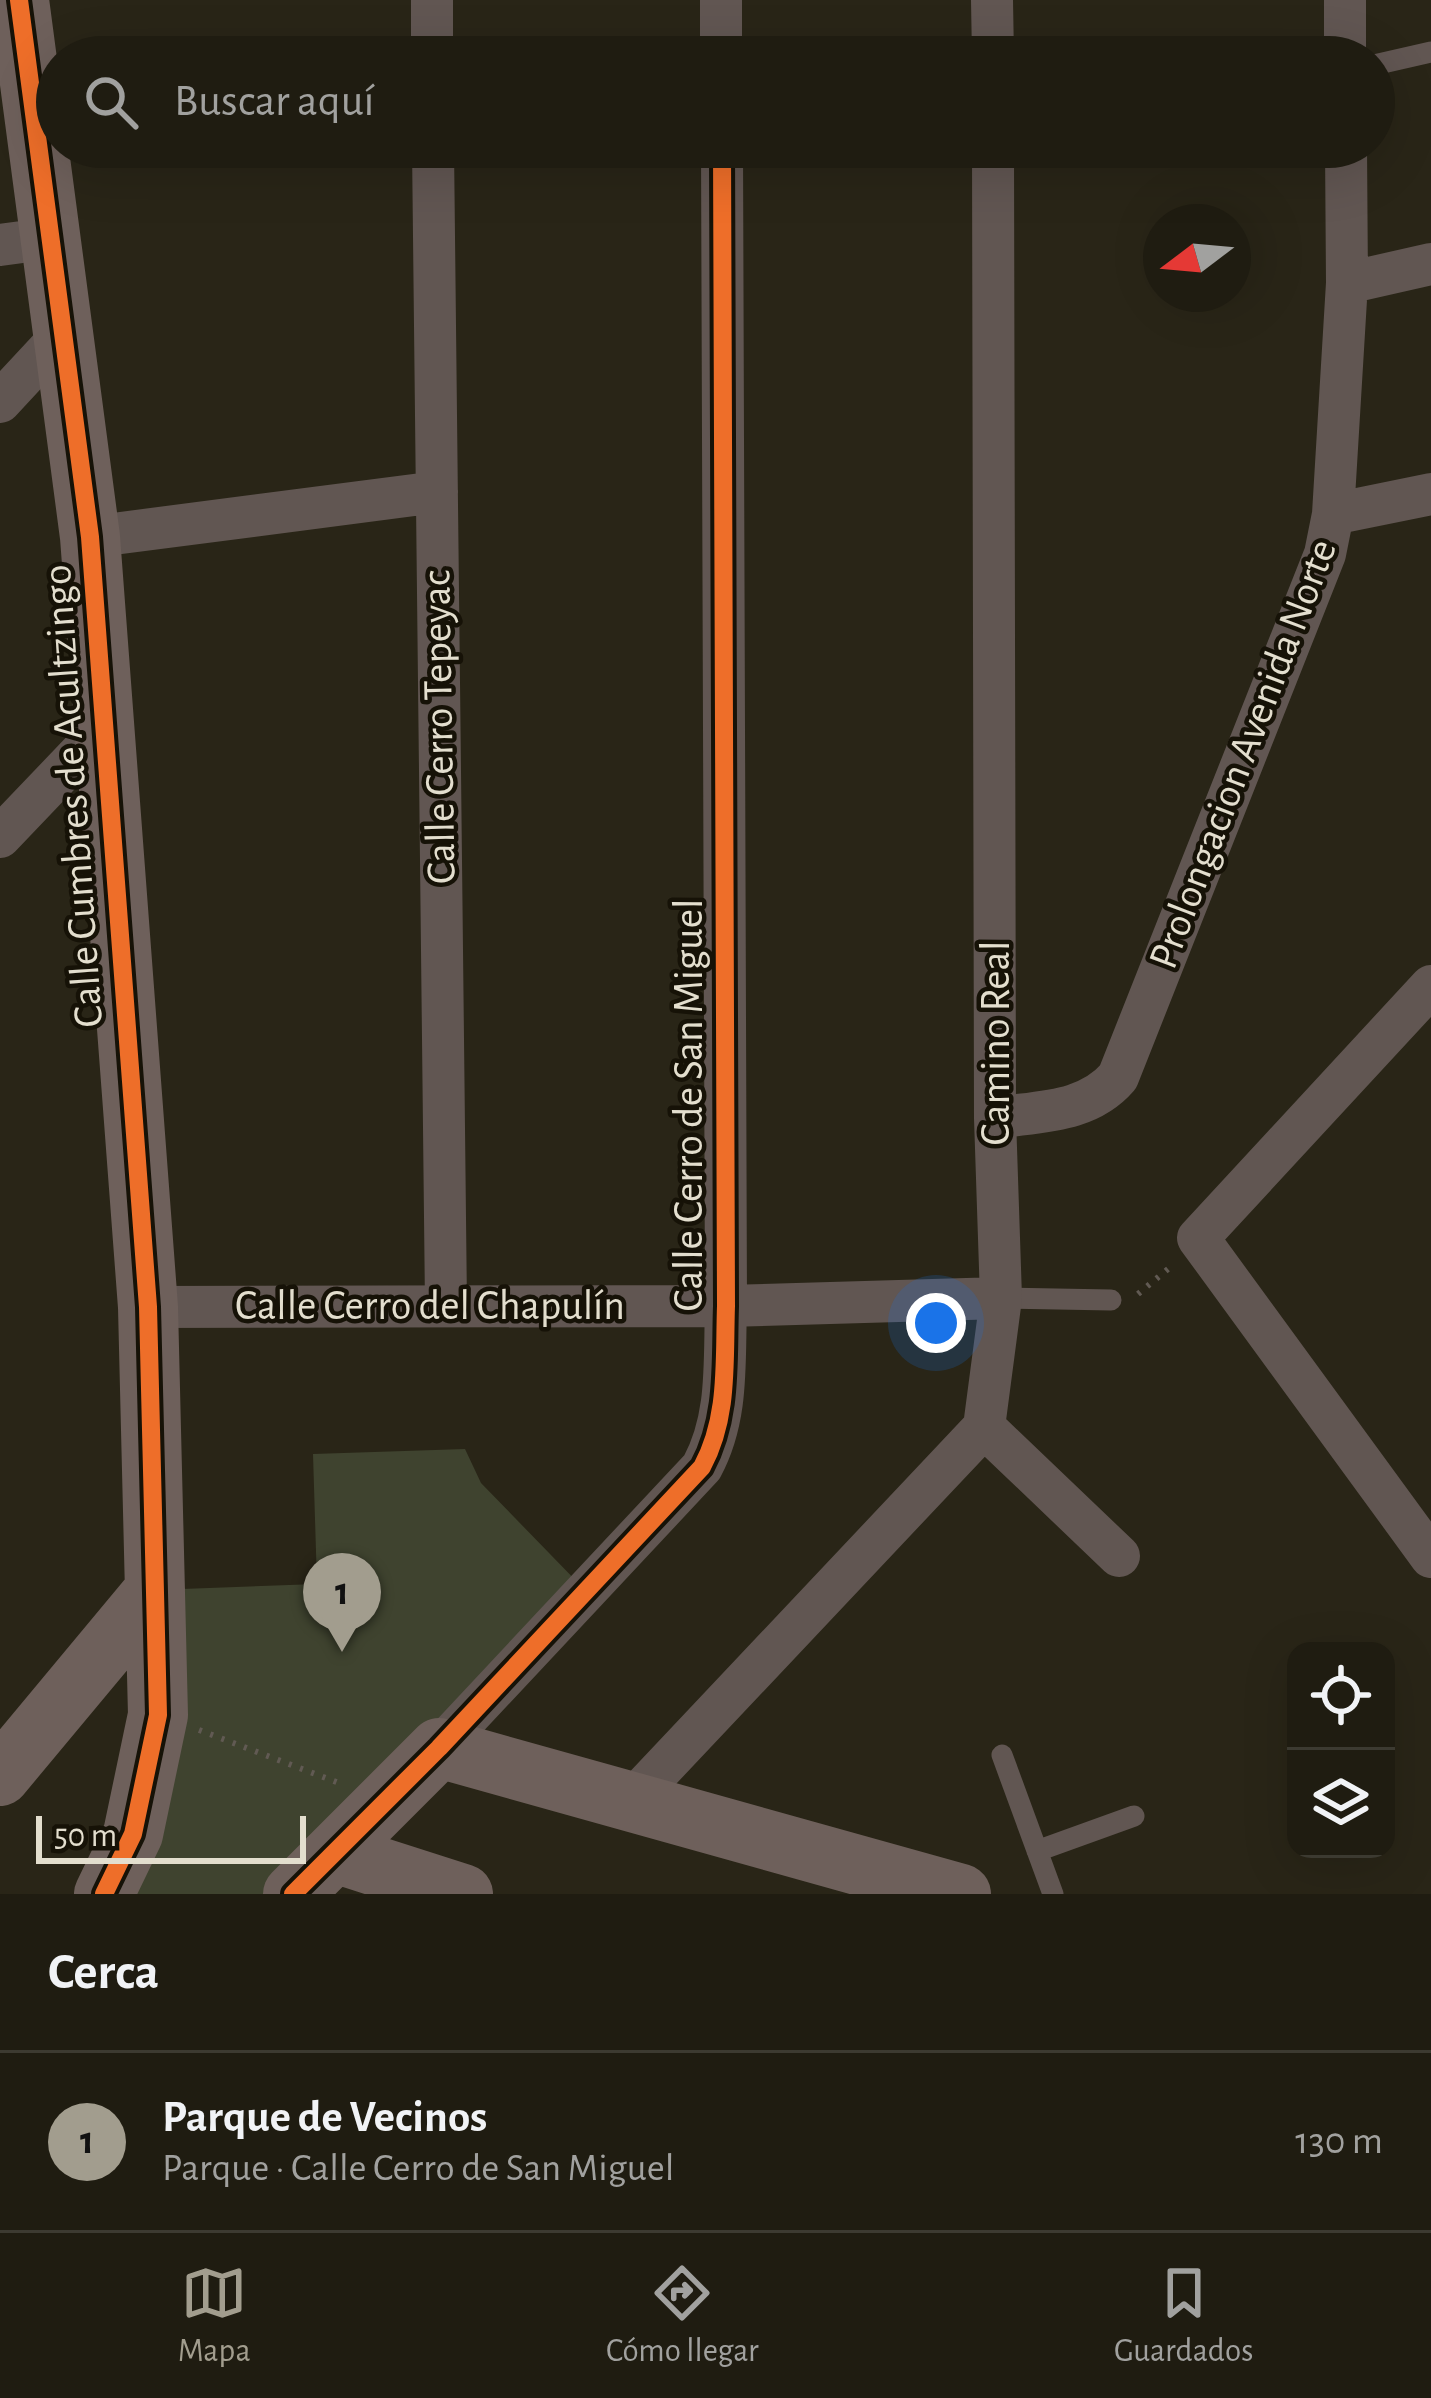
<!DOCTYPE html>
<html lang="es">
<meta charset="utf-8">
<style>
body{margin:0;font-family:"Alegreya Sans",sans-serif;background:#2c291f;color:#f1f3f6}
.controls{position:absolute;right:36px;bottom:36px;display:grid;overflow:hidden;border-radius:24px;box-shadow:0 12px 48px #0002}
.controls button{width:108px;height:108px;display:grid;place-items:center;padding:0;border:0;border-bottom:3px solid #3c3a31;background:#1f1c11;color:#f1f3f6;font:60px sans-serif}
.compass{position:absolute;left:1143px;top:204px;width:108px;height:108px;border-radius:50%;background:#1f1c11;box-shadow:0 12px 48px #0002;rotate:254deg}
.scale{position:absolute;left:36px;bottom:30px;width:270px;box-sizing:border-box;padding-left:12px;border:6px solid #e3dece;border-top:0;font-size:33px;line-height:42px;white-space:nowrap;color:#e3dece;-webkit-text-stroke:9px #161207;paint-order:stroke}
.you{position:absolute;left:936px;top:1323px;width:42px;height:42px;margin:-30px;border:9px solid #fff;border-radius:50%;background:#1a73e8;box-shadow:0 0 0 18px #1a73e833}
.badge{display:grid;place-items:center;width:78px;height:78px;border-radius:50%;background:#a29d8e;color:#111;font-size:39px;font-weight:700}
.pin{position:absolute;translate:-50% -99px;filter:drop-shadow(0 3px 6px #0008)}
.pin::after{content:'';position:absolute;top:63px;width:42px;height:36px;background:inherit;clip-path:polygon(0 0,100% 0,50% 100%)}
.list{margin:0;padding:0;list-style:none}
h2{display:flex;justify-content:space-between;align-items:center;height:156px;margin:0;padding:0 48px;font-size:51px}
h2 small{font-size:39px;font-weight:400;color:#a1a19f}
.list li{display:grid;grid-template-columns:78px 1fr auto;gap:36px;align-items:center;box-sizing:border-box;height:180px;padding:0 48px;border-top:3px solid #3c3a31}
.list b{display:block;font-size:45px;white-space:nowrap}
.list p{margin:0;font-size:39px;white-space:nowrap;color:#a1a19f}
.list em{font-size:39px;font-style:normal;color:#a1a19f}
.icon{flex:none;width:66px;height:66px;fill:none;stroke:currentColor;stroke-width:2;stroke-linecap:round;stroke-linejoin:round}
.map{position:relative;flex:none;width:1431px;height:1894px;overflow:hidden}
.search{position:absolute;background:#1f1c11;box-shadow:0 12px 48px #0002;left:36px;right:36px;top:36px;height:132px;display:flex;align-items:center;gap:30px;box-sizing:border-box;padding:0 42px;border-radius:66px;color:#a1a19f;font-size:45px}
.sheet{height:336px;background:#1f1c11}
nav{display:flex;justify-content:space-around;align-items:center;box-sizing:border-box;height:168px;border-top:3px solid #3c3a31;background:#1f1c11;font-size:33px;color:#a1a19f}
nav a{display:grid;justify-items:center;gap:6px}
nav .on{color:#a29d8e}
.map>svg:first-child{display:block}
.green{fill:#3f432f}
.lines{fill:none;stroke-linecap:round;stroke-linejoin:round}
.path{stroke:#615a53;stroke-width:6;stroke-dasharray:3 9;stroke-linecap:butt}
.lane{stroke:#615652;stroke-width:21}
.street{stroke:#615652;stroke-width:42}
.secondary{stroke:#6e605b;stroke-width:60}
.cycleway-casing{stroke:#161207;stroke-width:26}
.cycleway{stroke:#ee6e29;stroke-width:18}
.labels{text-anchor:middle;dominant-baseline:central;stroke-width:9;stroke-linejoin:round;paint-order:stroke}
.street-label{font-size:42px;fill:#e3dece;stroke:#161207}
</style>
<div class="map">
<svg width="1431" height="1894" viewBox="0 0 1431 1894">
<rect width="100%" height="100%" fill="#292517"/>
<path class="green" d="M465,1449L481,1483L585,1590L293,1894H110L155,1590L317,1584L313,1454Z"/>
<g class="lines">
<path class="path" d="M1138,1294L1174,1264
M199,1730L339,1783"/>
<path class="lane" d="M1374,65L1431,52
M1001,1298L1111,1300
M1002,1755L1053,1894
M1037,1851L1134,1816"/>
<path class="street" d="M432,0V57
M721,0V57
M992,0L993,57
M1345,0V57
M433,147L446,1306
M0,245L52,238
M1347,283L1431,264
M0,402L64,333
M1333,514L1431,494
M90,537L437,492
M0,837L105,727
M1431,986L1198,1238L1431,1557
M995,1118C1040,1111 1087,1113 1118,1077L1325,554L1333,514L1347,283L1346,147
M148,1307L726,1306L1001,1298
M984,1427L1119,1556
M439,1748L702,1467C729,1417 724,1362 726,1306L722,147
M633,1799L984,1427L1001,1298L995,1118L993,147"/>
<path class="secondary" d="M19,0L90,537L148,1307L158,1715L133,1834L104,1894
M0,1776L155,1590
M335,1853L463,1894
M293,1894L439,1748L961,1894"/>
<defs>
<path id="cycleway" d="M19,0L90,537L148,1307L158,1715L133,1834L104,1894
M293,1894L439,1748L702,1467C729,1417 724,1362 726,1306L722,147"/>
</defs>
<use href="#cycleway" class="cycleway-casing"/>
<use href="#cycleway" class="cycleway"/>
</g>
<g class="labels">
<g class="street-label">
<text transform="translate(439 727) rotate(-91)">Calle Cerro Tepeyac</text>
<text transform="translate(1243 754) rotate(-69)">Prolongacion Avenida Norte</text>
<text transform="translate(73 796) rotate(-94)">Calle Cumbres de Acultzingo</text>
<text transform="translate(996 1043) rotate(-90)">Camino Real</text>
<text transform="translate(689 1105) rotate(-90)">Calle Cerro de San Miguel</text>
<text x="430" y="1306">Calle Cerro del Chapulín</text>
</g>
</g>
</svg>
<div class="controls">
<button><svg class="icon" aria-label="locate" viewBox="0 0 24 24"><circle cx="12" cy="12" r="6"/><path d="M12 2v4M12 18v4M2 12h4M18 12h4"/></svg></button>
<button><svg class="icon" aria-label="layers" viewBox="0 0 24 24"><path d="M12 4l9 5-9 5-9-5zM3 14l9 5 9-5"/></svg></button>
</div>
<svg class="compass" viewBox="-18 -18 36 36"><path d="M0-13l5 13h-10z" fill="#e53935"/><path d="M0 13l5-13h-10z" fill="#a1a19f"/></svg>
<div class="scale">50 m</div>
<div class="you"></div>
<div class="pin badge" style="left:342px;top:1652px">1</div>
<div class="search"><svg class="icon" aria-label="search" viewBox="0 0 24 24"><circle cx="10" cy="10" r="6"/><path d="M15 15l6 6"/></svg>Buscar aquí</div>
</div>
<section class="sheet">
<h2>Cerca<small></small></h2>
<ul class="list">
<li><span class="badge">1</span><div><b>Parque de Vecinos</b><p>Parque · Calle Cerro de San Miguel</p></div><em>130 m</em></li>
</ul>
</section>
<nav>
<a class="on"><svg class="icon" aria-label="map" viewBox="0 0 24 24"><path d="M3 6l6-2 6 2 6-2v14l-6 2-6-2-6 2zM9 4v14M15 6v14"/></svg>Mapa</a>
<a><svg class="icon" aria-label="directions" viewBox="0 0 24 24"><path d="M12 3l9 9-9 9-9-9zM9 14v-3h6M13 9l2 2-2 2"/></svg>Cómo llegar</a>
<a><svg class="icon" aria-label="saved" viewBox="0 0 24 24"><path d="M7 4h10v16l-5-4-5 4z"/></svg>Guardados</a>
</nav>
